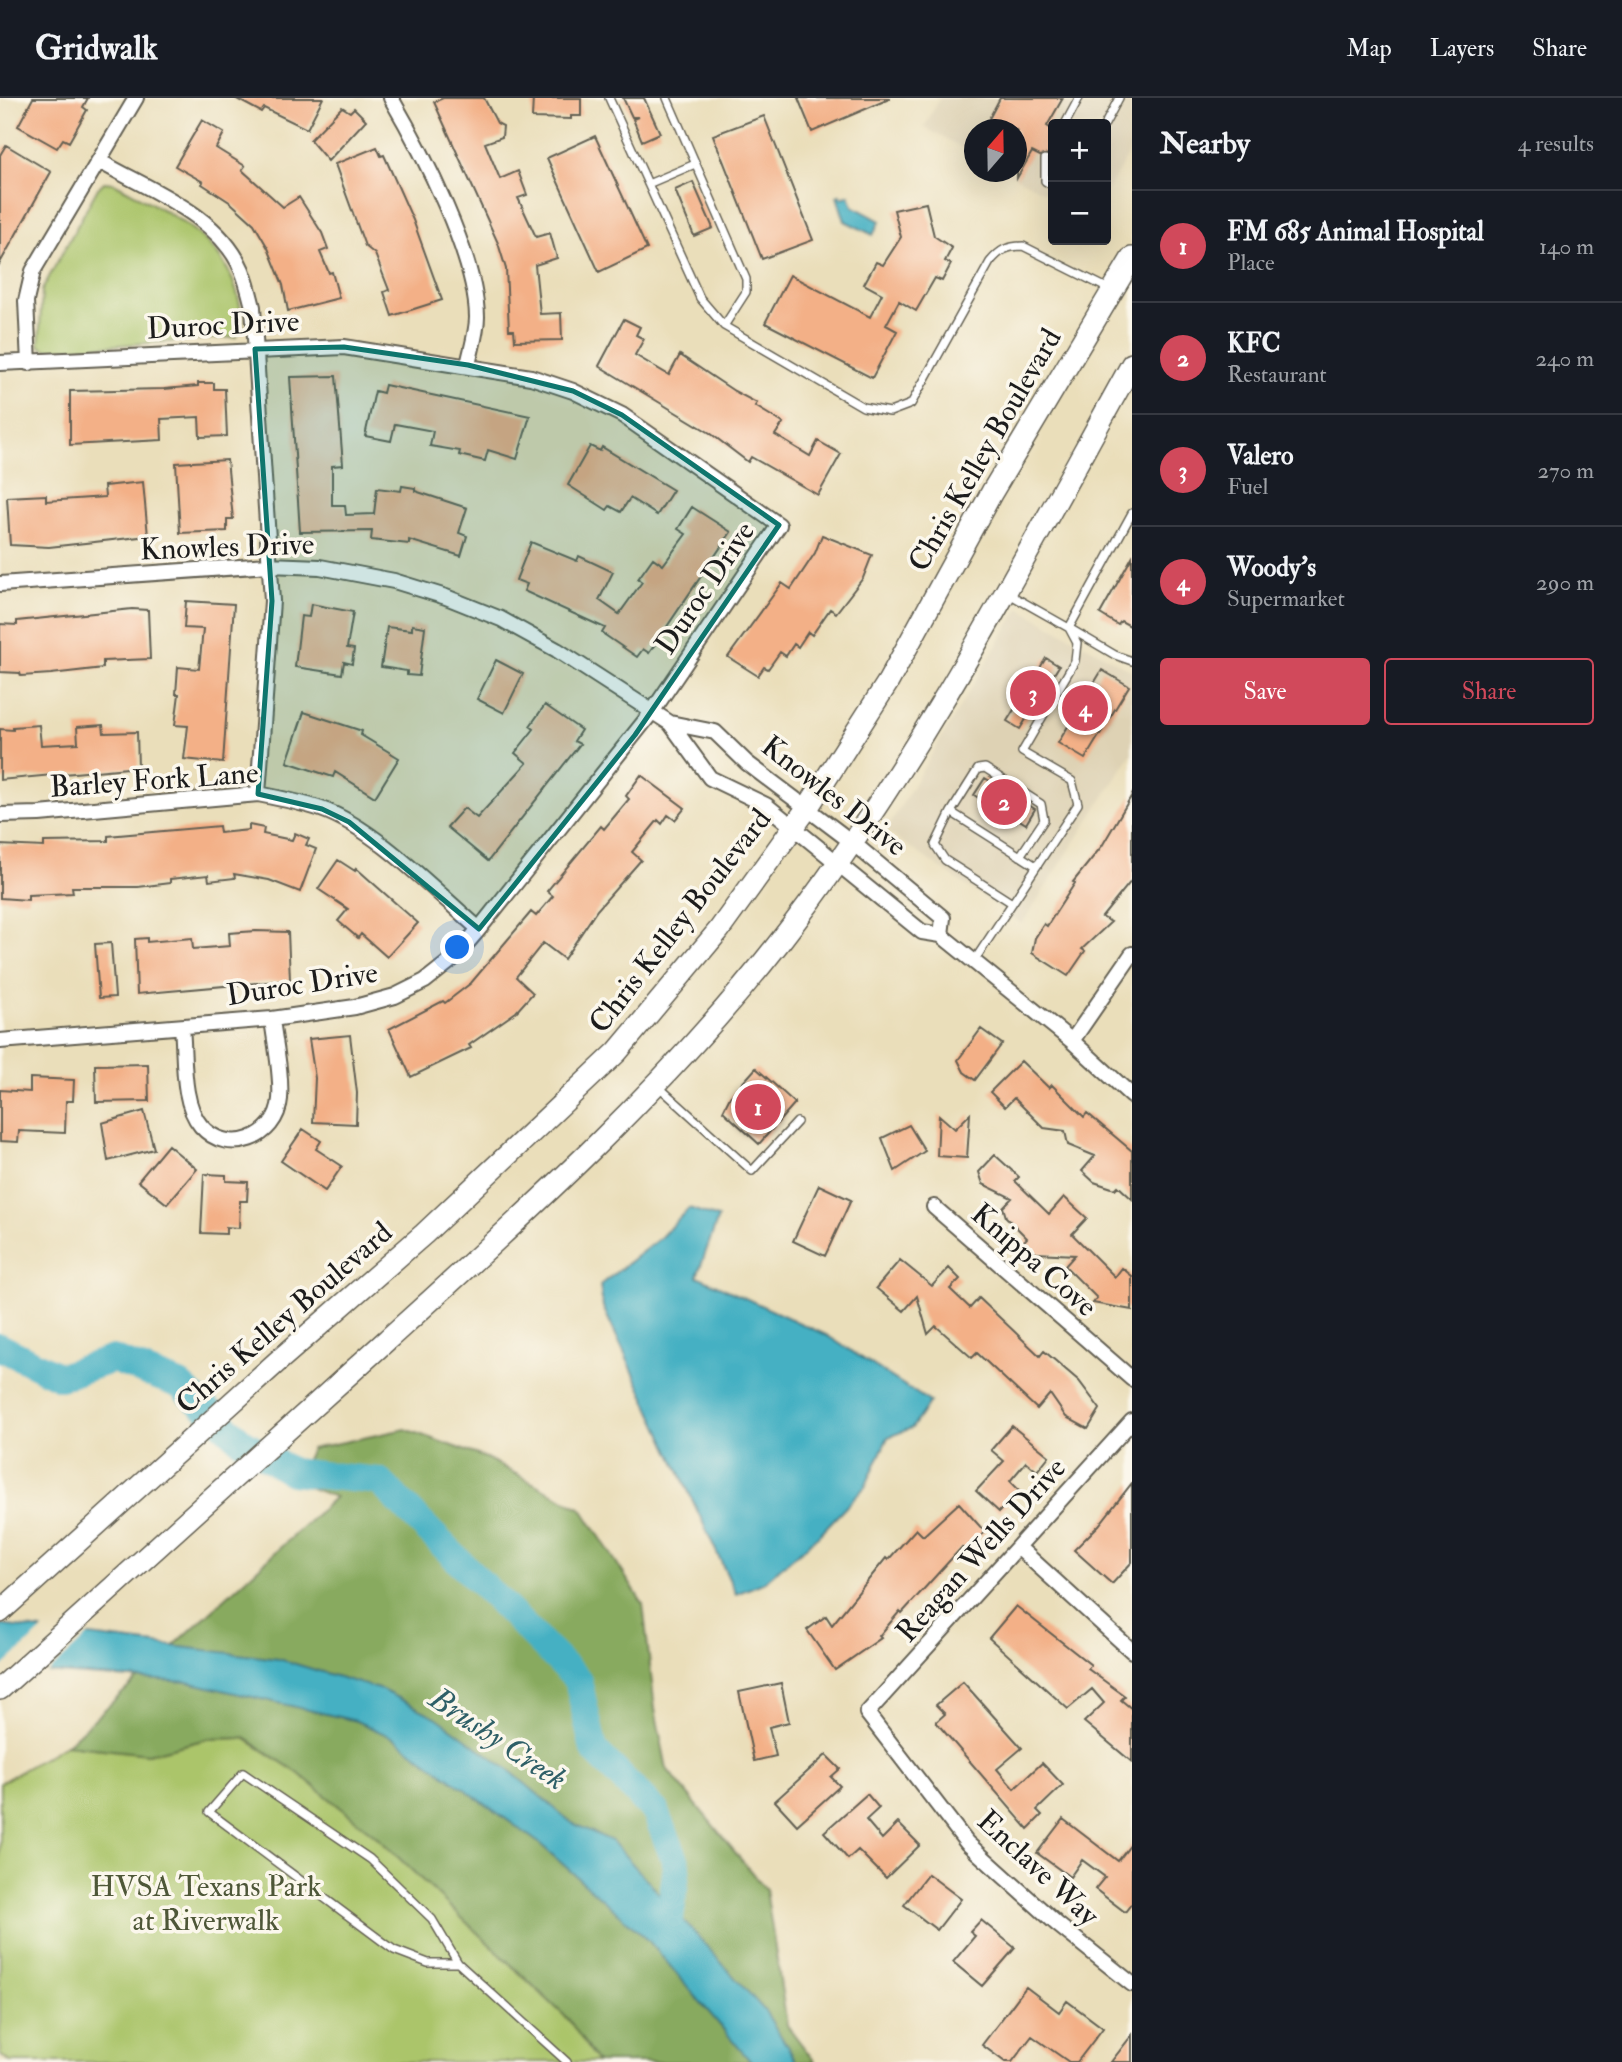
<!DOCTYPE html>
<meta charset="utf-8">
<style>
body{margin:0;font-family:"IM FELL Double Pica",serif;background:#20242c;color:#f1f3f6}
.controls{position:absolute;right:21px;top:21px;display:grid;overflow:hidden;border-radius:7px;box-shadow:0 7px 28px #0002}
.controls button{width:63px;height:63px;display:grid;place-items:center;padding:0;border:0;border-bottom:2px solid #363941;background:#171b24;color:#f1f3f6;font:35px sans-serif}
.compass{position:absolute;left:964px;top:21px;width:63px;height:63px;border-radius:50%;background:#171b24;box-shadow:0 7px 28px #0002;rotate:20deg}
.you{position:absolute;left:458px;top:850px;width:24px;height:24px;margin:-18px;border:5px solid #fff;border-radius:50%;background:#1a73e8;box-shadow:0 0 0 10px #1a73e833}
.badge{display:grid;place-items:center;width:46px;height:46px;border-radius:50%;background:#d1495b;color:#fff;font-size:23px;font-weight:700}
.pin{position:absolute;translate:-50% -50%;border:4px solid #fff;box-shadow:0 2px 7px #0006}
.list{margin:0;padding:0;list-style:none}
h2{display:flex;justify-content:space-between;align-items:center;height:91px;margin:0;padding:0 28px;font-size:30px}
h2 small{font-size:23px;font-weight:400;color:#9ea1a6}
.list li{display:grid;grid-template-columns:46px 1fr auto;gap:21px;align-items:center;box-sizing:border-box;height:112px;padding:0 28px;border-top:2px solid #363941}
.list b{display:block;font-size:26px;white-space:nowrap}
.list p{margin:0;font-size:23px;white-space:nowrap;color:#9ea1a6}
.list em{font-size:23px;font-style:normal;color:#9ea1a6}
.actions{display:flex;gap:14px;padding:21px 28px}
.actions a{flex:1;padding:16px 0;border:2px solid #d1495b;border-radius:7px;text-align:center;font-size:24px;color:#d1495b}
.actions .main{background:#d1495b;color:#fff}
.map{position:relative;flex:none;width:1132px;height:1964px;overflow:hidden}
header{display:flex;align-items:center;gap:42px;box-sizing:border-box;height:98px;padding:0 35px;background:#171b24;border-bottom:2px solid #363941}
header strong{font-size:33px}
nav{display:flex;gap:38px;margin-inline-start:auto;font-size:24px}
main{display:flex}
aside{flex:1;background:#171b24}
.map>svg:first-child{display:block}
.built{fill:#ded2b4}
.green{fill:#abc56b;stroke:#647044;stroke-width:2}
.forest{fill:#88aa5f;stroke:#52633e;stroke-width:2}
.water{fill:#45b0c3;stroke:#306670;stroke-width:2}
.pier{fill:#eadeba}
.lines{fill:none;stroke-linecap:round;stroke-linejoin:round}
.river{stroke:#45b0c3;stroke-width:28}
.building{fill:#f3b087}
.service-casing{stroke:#646053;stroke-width:10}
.minor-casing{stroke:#646053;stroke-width:18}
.secondary-casing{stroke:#646053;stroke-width:24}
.service{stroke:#fff;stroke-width:7}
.minor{stroke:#fff;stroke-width:14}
.secondary{stroke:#fff;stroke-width:21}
.marked{fill:#0f766e;fill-opacity:0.2;stroke:#0f766e;stroke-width:5;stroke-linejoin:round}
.labels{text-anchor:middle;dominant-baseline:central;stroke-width:7;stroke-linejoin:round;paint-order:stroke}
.street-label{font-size:30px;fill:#1c1c1c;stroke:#fbf7ec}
.park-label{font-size:30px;fill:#4e5738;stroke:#fbf7ec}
.water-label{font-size:32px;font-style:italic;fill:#2e5f67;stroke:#fbf7ec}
</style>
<header>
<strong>Gridwalk</strong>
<nav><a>Map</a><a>Layers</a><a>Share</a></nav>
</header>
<main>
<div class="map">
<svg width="1132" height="1964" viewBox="0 0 1132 1964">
<rect width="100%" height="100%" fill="#fbf7ec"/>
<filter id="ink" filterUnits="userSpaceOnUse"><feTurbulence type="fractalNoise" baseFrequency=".0143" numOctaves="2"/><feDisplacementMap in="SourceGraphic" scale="14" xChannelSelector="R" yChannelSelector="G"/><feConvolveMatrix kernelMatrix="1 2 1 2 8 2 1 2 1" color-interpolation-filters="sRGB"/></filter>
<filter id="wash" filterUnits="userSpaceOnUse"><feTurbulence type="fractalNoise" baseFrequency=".00686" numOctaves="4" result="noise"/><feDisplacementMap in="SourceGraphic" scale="28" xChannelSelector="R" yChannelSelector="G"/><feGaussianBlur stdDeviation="1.57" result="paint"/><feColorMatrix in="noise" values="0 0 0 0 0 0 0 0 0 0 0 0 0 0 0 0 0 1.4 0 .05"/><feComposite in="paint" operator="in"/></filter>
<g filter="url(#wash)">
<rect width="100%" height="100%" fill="#eadeba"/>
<path class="built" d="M940,0H1132V50L1106,95V26H1053V99L1006,74H1016V32H974V56L924,29Z
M1019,510L1132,573V655L1022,826L886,733Z"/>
<path class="green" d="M104,84L114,85C181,122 238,144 243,230L236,239L47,252L39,248L42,192L98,90Z
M244,1640L298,1675L377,1739L569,1922L597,1964H11L0,1957V1685L66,1647L148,1656L207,1641Z"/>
<path class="forest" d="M405,1331L486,1360L582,1411L643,1506L655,1611L667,1671L766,1792L787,1927L815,1964H597L569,1922L377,1739L298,1675L245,1640L207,1641L148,1656L66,1647L335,1399L295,1384L311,1351Z"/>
<path class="water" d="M840,97L842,100L849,97L853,108L880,123L873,137L845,123L837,98Z
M689,1110L718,1120L697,1178L826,1237L930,1304L912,1330L888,1339L865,1389L818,1438L763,1485L736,1496L603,1209L600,1187L660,1140Z
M0,1527L279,1561L382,1592L436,1619L509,1672L572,1725L612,1743L765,1913L797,1964H751L648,1842L539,1745L394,1640L356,1623L187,1584L0,1571Z"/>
<path class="pier" d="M47,1528L90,1536L45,1577L0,1575V1571Z"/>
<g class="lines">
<path class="river" d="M0,1249L60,1279L113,1261L180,1287L243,1344L292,1374L379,1383L578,1582L594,1652L656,1714L677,1767L668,1837"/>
</g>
<g id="blocks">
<path class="building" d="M33,0H88L83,9L87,12L69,44L63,41L57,50L18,28Z
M235,0H323L307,31L264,10L261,14Z
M443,0H484L497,25L503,28L502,39L485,45L500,81L518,73L527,97L518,100L536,139L550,135L557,160L535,167L540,216L561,215L562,242L515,243L514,232H509L506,171L498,145L434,4Z
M533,0H581V18H571V21L532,20Z
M623,0H644L660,35L642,43L633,21L638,19H632Z
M798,0H889V1L812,34Z
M1000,0H1063L1047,28L1053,32V66L1049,56L1040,58L1032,54L1017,80V32H983Z
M342,9L350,14L354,10L366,22L328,63L310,42Z
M764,18L813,142L762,161L713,37Z
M202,22L224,35L216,50L245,68L242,72L283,109L299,99L322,135L328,151L320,154L329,175L332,174L339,200L288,213L283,187L268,150L254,126L231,105L202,86L203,84L175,68Z
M595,38L647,151L599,174L547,60Z
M6,47L51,74L0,165V57Z
M377,49L381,58L384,57L413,122L442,202L392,218L384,194L389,192L375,156L365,148L335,66Z
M693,84L713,130L694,138L675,92Z
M926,105L934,138L952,150L945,163L951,166L942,183L935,180L916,213L899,203L886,227L897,233L872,280L765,225L790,177L870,219L882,196L864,186L876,164L883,167L901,139L894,112Z
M624,221L640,229L636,237L644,241L635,257L669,277L680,257L734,293L757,305L755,308L783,325L775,337L810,358L818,343L841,356L818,397L751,359L748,364L710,335L599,268Z
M336,278L343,367L332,368V407H345L346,417L374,416L377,390L401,393L402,388L415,390V393L467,410L459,435L467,438L461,458L409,442V446L371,442L372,433L300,434L290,279Z
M198,285H214V291H225L227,338L200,339L199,319L161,321L162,342L70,347V293L164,291L198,288Z
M385,287L530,318L517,361L488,352L485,363L459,357L460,353L430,348L433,333L395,326L391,343L365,338L375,293L383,295Z
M590,348L600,353L602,349L673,392L657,417L630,400L621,414L610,408L607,412L568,387Z
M227,362L233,421H227V433L180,435L176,365Z
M143,384L148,438L49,449L10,447L7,399L46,397V403L105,399L104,388Z
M692,409L731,434L649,555L643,551L637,559L602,535L605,530L524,493L527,486L516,482L531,444L577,463L579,458L613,474L599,502L619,516L642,484L638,481L653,460L663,467L686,436L678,431Z
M822,437L872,457L863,480L836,515L830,511L812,537L808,534L798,549L794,546L786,558L780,554L768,571L764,569L758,578L728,559L782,485L791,491L815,455Z
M1132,459V529L1121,523L1118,527L1100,516Z
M186,503L234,506L223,665L184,661L188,628L175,627L179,596H176L178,569L199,571L203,531L184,530Z
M311,506L353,514L347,550L354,551L352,566L344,564L342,576L295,569L301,518L309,519Z
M132,511L148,512L150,561L103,563V570L51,576L21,578L20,575L0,574V526L17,527V523Z
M412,527L425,529L419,578L407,577V573L381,569L387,529L412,532Z
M1046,560L1059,568L1020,631L1007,623Z
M496,562L523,576L504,615L477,601Z
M1102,572L1129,588L1085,661L1058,645Z
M545,607L581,632L574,643L580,646L488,763L447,729L464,710L477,720L527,665L515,655L534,631L530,628Z
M304,614L362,633L361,637L399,660L375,699L335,674L333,679L287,664Z
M39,627L41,647L78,645L77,629L103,627L104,635L137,634L138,669L0,682V631L13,632V629Z
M641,677L685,710L675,722L668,717L662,726L658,722L632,754L641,762L597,812L564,861L543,845L516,879L533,895L516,914L469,947L471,950L411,979L389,931L443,903L445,905L471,885L531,814L536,818L553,798L547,793L601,728L604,731L629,701L626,698Z
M985,680L1035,711L1026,726L1018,721L1016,724L974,697Z
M1132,697V782L1102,819L1111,824L1082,851L1085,853L1068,878L1032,855L1035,840L1044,826L1047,828L1075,785L1073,784L1102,748Z
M249,727L264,730L263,736L292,742L295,735L309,741L306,747L316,751L300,794L269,782L234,776L235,780L209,783L208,777L170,781V785L138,789H72L73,795L28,797V802L0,800V747L44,749V744L108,743V738L219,728L220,735L249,732Z
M338,762L355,773L356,770L418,825L387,859L361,836L358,840L338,823L348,811L318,791Z
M256,833L288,834L290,882L137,896L135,841L147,840V844L192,840L193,851L230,848L229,835Z
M111,845L115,899L99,900L95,846Z
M981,931L1002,946L975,982L964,974L958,962Z
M350,937L357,995L356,1026L313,1024L315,980L309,941Z
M1021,963L1049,990L1052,987L1084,1019L1087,1015L1132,1053V1101L1118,1088L1115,1091L1094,1084L1082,1073L1095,1058L1068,1047L1065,1033L1044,1030L1014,1000L1005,1009L990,994Z
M148,966L149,1003L96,1004L95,967Z
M756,970L795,1005L759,1046L723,1013L730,999Z
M30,980L74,982L73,1003H66L65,1035L19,1033L18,1044L0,1043V992L30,994Z
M144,1013L154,1051L108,1063L102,1025Z
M970,1016L967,1060L937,1058L939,1017L955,1031Z
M909,1027L925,1053L895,1073L882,1040Z
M303,1031L321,1043L316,1051L342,1068L325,1093L281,1063Z
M168,1047L197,1071L167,1106L138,1083Z
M995,1057L1019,1079L1015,1083L1049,1116L1064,1099L1087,1120L1072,1136L1115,1179L1122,1170L1132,1178V1212L1093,1205L1097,1200L1065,1168L1075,1157L1036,1155L1023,1144L1027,1140L1006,1119L1003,1109L1012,1100L983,1086L979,1074Z
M204,1076L226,1077V1083L248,1084L247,1103H240L239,1130L226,1129V1136L201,1135Z
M819,1087L851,1102L825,1158L793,1143Z
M900,1162L932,1188L949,1170L960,1181L950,1191L970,1210L979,1200L1040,1258L1044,1253L1079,1283L1100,1311L1088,1331L1066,1319L1050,1296L1037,1311L977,1255L972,1260L936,1228L928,1236L917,1198L904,1213L876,1190Z
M1012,1328L1049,1358L1037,1373L1026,1364L1010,1383L1019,1392L999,1414L976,1393L1004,1363L991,1352Z
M1132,1385V1464L1112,1486L1074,1452L1099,1427Z
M959,1405L985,1434L965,1452L962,1449L902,1515L900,1513L879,1538L881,1540L835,1572L807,1532L826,1518L832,1527L886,1460L888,1462L916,1431L923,1438Z
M1016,1508L1091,1567L1088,1571L1125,1598L1121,1602L1132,1611V1664L1084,1624L1104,1605L1092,1591L1068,1611L989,1540Z
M963,1584L1022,1650L997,1671L1014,1691L1042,1665L1063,1687L1037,1712L1042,1717L1028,1731L936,1624L945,1616L936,1607Z
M781,1585L789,1624L769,1629L776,1658L754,1663L739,1594Z
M826,1657L840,1671L831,1679L840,1688L797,1727L775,1703Z
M867,1696L879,1710L866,1722L882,1741L898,1725L920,1747L886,1780L858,1752L848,1761L824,1734Z
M1063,1721L1118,1763L1132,1745V1805L1125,1814L1095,1791L1105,1779L1082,1762L1070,1779L1037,1755Z
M928,1776L961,1801L937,1832L904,1807Z
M981,1822L1015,1850L982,1888L953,1864L975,1838L970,1834Z
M1026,1889L1059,1914L1067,1903L1103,1930L1077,1964H1069L1032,1938L1012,1964H1005L982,1947Z
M1132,1937V1964H1111Z"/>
</g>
</g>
<g filter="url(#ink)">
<use href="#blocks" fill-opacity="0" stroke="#646053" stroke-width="2"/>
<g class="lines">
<defs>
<path id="service" d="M609,0L700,200L724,228L863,309L890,314L911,306L990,164C1000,152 1007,148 1023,148L1109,191
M667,0L746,181V194L724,228
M1065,26L1079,0
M1105,26L1119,0
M1045,61V83L1053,88
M648,86L695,66
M1132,415L1069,530L1115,557L1132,563
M951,714L978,671L985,670L1041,706L1044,722L1020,758
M1012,805L945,762L935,747L951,714L1036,768
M974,863L1078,706L1072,683L1022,654L1075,563L1077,545L1069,530L1009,496
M658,988L752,1073L797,1024
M458,1865H428L394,1852L209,1714L243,1675L370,1761L432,1821L458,1865L567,1964"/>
<path id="minor" d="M391,0C422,53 476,158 477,219C477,234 471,252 468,267
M101,64C149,92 219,117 242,172C247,184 250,197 253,209L272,503L258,696
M0,265L344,249L531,279L573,293L622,317L779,427L652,614L479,831L454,860L425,883L395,898L355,909L272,921L0,943
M29,265L26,203L33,173L136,0
M0,486L269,467L320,469L394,483L446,499L501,521L557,552L670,625L715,634L747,665L853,745L943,820L941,837
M670,625L710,680L766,707L922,834L941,837L1072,943L1132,998
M0,717L39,716L258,696C279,700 300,704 321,711C374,729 436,794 479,831
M182,929C185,958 181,1005 201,1028C228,1059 277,1040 280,1001C282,976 275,946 272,921
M1072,943L1132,856
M934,1109L1132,1281
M1132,1323L867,1615L967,1745L1057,1826L1132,1886
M1019,1450L1132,1553"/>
<path id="secondary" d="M0,1514L277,1264L424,1136L617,954L719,832L808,709L888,584L992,394L1132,160
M0,1591C129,1474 258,1358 387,1242C525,1117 663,993 778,846C918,667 1022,464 1132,266"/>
</defs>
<use href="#service" class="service-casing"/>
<use href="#minor" class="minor-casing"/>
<use href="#secondary" class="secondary-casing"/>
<use href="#service" class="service"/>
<use href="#minor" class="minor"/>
<use href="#secondary" class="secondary"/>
</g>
</g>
<path class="marked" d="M344,249L468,267L573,293L622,317L779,427L635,637L479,831L349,724L322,711L258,696L272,503L255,251Z"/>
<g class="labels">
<g class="street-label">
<text transform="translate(223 227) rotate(-3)">Duroc Drive</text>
<text transform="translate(985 352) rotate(-60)">Chris Kelley Boulevard</text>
<text transform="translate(227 449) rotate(-2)">Knowles Drive</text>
<text transform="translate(705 490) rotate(-56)">Duroc Drive</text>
<text transform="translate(154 682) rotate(-4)">Barley Fork Lane</text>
<text transform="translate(834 698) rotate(38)">Knowles Drive</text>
<text transform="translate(680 823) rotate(-52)">Chris Kelley Boulevard</text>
<text transform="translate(302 886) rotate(-9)">Duroc Drive</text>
<text transform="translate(1034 1162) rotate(41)">Knippa Cove</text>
<text transform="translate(284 1220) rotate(-41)">Chris Kelley Boulevard</text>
<text transform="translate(981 1452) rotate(-48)">Reagan Wells Drive</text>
<text transform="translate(1038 1770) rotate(43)">Enclave Way</text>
</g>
<g class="park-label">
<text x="206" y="1788">HVSA Texans Park<tspan x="206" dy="34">at Riverwalk</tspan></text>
</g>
<g class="water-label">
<text transform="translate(498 1641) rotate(34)">Brushy Creek</text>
</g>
</g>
</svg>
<div class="controls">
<button>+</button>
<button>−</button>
</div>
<svg class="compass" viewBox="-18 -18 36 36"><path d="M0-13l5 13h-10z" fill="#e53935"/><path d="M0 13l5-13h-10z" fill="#9ea1a6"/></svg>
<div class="you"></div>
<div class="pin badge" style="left:758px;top:1009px">1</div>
<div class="pin badge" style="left:1004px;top:704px">2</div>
<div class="pin badge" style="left:1033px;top:595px">3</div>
<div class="pin badge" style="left:1085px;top:610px">4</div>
</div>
<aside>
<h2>Nearby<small>4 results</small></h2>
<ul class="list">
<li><span class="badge">1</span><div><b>FM 685 Animal Hospital</b><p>Place</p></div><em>140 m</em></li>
<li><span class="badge">2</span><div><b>KFC</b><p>Restaurant</p></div><em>240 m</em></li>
<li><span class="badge">3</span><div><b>Valero</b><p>Fuel</p></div><em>270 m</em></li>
<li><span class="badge">4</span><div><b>Woody's</b><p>Supermarket</p></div><em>290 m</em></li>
</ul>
<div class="actions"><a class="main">Save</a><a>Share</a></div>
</aside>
</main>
